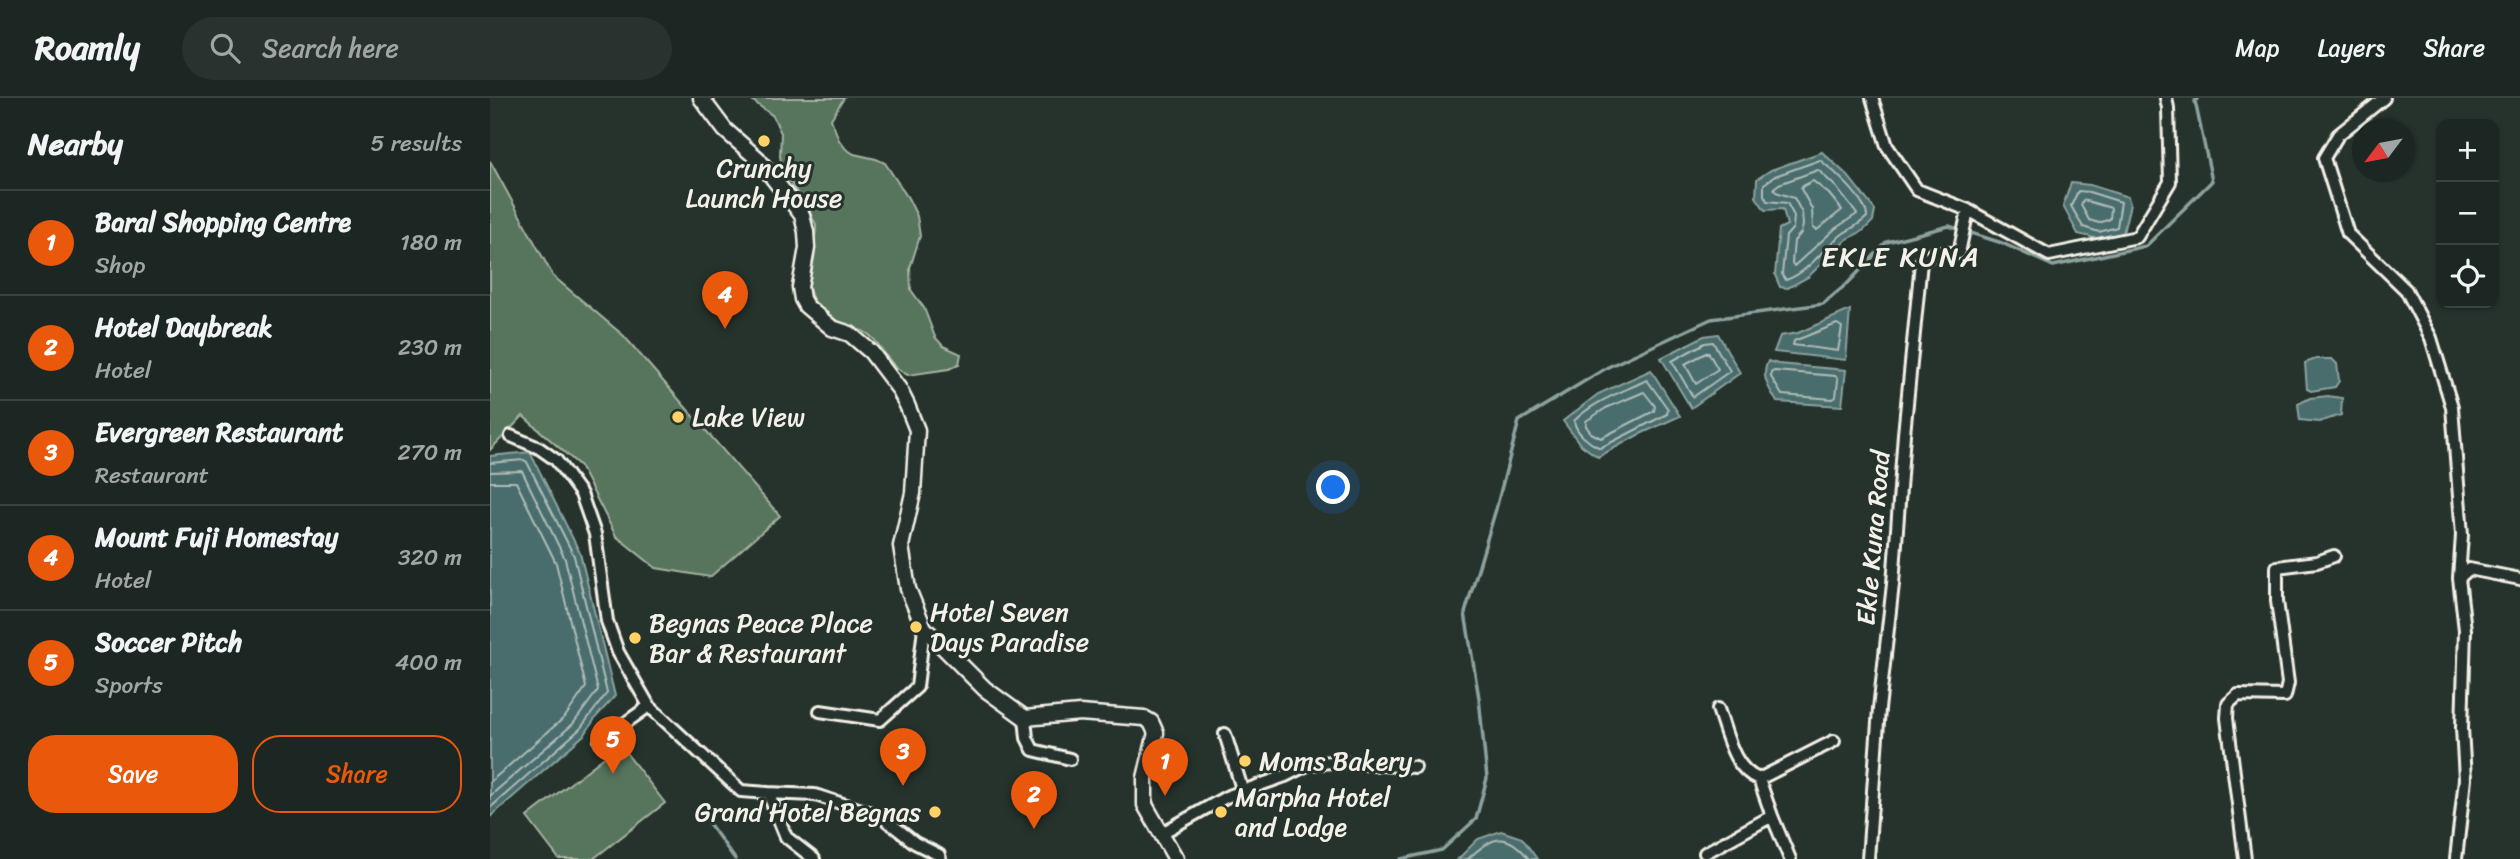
<!DOCTYPE html>
<meta charset="utf-8">
<style>
body{margin:0;font-family:Sriracha,sans-serif;background:#29322f;color:#f1f3f6}
.controls{position:absolute;right:21px;top:21px;display:grid;overflow:hidden;border-radius:14px;box-shadow:0 2px 5px #0004}
.controls button{width:63px;height:63px;display:grid;place-items:center;padding:0;border:0;border-bottom:2px solid #3a4340;background:#1c2622;color:#f1f3f6;font:35px sans-serif}
.compass{position:absolute;left:1862px;top:21px;width:63px;height:63px;border-radius:50%;background:#1c2622;box-shadow:0 2px 5px #0004;rotate:238deg}
.you{position:absolute;left:844px;top:390px;width:24px;height:24px;margin:-18px;border:5px solid #fff;border-radius:50%;background:#1a73e8;box-shadow:0 0 0 10px #1a73e833}
.badge{display:grid;place-items:center;width:46px;height:46px;border-radius:50%;background:#ea580c;color:#fff;font-size:23px;font-weight:700}
.pin{position:absolute;translate:-50% -58px;filter:drop-shadow(0 2px 4px #0008)}
.pin::after{content:'';position:absolute;top:37px;width:24px;height:21px;background:inherit;clip-path:polygon(0 0,100% 0,50% 100%)}
.list{margin:0;padding:0;list-style:none}
h2{display:flex;justify-content:space-between;align-items:center;height:91px;margin:0;padding:0 28px;font-size:30px}
h2 small{font-size:23px;font-weight:400;color:#a0a5a5}
.list li{display:grid;grid-template-columns:46px 1fr auto;gap:21px;align-items:center;box-sizing:border-box;height:105px;padding:0 28px;border-top:2px solid #3a4340}
.list b{display:block;font-size:26px;white-space:nowrap}
.list p{margin:0;font-size:23px;white-space:nowrap;color:#a0a5a5}
.list em{font-size:23px;font-style:normal;color:#a0a5a5}
.actions{display:flex;gap:14px;padding:21px 28px}
.actions a{flex:1;padding:16px 0;border:2px solid #ea580c;border-radius:28px;text-align:center;font-size:24px;color:#ea580c}
.actions .main{background:#ea580c;color:#fff}
.icon{flex:none;width:38px;height:38px;fill:none;stroke:currentColor;stroke-width:2;stroke-linecap:round;stroke-linejoin:round}
.map{position:relative;flex:none;width:2030px;height:761px;overflow:hidden}
header{display:flex;align-items:center;gap:42px;box-sizing:border-box;height:98px;padding:0 35px;background:#1c2622;border-bottom:2px solid #3a4340}
header strong{font-size:33px}
nav{display:flex;gap:38px;margin-inline-start:auto;font-size:24px}
.search{width:490px;height:63px;background:#29322f;display:flex;align-items:center;gap:18px;box-sizing:border-box;padding:0 24px;border-radius:38px;color:#a0a5a5;font-size:26px}
main{display:flex}
aside{flex:1;background:#1c2622}
.map>svg:first-child{display:block}
.green{fill:#56745c;stroke:#a5b2a2;stroke-width:2}
.water{fill:#496d6d;stroke:#8da29e;stroke-width:2}
.lines{fill:none;stroke-linecap:round;stroke-linejoin:round}
.shore{stroke:#b0bcb7;stroke-width:2}
.stream{stroke:#8da29e;stroke-width:3.5}
.minor-casing{stroke:#f4f1e8;stroke-width:16}
.secondary-casing{stroke:#f4f1e8;stroke-width:19}
.minor{stroke:#26332d;stroke-width:10}
.secondary{stroke:#26332d;stroke-width:14}
.poi-dot{fill:#ffd166;stroke:#26332d;stroke-width:2.5}
.labels{text-anchor:middle;dominant-baseline:central;stroke-width:6;stroke-linejoin:round;paint-order:stroke}
.poi-label{font-size:26px;fill:#f4f1e8;stroke:#26332d;text-anchor:start}
.street-label{font-size:26px;fill:#f4f1e8;stroke:#26332d}
.neighbourhood-label{font-size:28px;letter-spacing:2px;fill:#f4f1e8;stroke:#26332d}
</style>
<header>
<strong>Roamly</strong>
<div class="search"><svg class="icon" aria-label="search" viewBox="0 0 24 24"><circle cx="10" cy="10" r="6"/><path d="M15 15l6 6"/></svg>Search here</div>
<nav><a>Map</a><a>Layers</a><a>Share</a></nav>
</header>
<main>
<aside>
<h2>Nearby<small>5 results</small></h2>
<ul class="list">
<li><span class="badge">1</span><div><b>Baral Shopping Centre</b><p>Shop</p></div><em>180 m</em></li>
<li><span class="badge">2</span><div><b>Hotel Daybreak</b><p>Hotel</p></div><em>230 m</em></li>
<li><span class="badge">3</span><div><b>Evergreen Restaurant</b><p>Restaurant</p></div><em>270 m</em></li>
<li><span class="badge">4</span><div><b>Mount Fuji Homestay</b><p>Hotel</p></div><em>320 m</em></li>
<li><span class="badge">5</span><div><b>Soccer Pitch</b><p>Sports</p></div><em>400 m</em></li>
</ul>
<div class="actions"><a class="main">Save</a><a>Share</a></div>
</aside>
<div class="map">
<svg width="2030" height="761" viewBox="0 0 2030 761">
<rect width="100%" height="100%" fill="#26332d"/>
<filter id="ink" filterUnits="userSpaceOnUse"><feTurbulence type="fractalNoise" baseFrequency=".0143" numOctaves="2"/><feDisplacementMap in="SourceGraphic" scale="14" xChannelSelector="R" yChannelSelector="G"/><feConvolveMatrix kernelMatrix="1 2 1 2 8 2 1 2 1" color-interpolation-filters="sRGB"/></filter>
<g filter="url(#ink)">
<path class="green" d="M259,0H354L341,21L349,42L356,51L364,56L386,61L395,65L418,100L427,118L430,138L420,170L421,192L434,210L445,239L453,248L471,256L469,266L459,271L418,277C395,267 392,242 373,233C366,230 358,233 352,230C347,227 343,223 339,220C302,190 326,164 326,126L292,70L290,58L291,35L283,18Z
M0,63L63,178L134,238L290,418L220,479L166,470L126,438L90,368L33,318L0,352Z
M130,647L175,705L103,761H69L37,719Z"/>
<path class="water" d="M1332,54L1358,78L1385,112L1383,123L1374,132L1356,142L1318,179L1298,190L1290,189L1285,177L1289,131L1297,127L1293,111L1275,112L1266,99L1267,81L1281,72Z
M1581,85L1600,87L1638,99L1640,106L1633,135L1609,141L1588,136L1573,108Z
M1360,212L1356,262L1284,254L1290,238L1308,235Z
M1228,236L1250,275L1201,310L1171,260L1214,238Z
M1826,261H1842L1847,266L1849,283L1845,289L1821,293L1817,291L1815,265Z
M1278,263L1288,266L1356,272L1352,308L1287,304C1279,290 1270,279 1278,263Z
M1161,272L1190,318L1148,337L1108,359L1090,346L1073,323L1108,296Z
M1838,298L1852,300L1851,317L1829,324L1810,322L1808,306L1820,300Z
M40,354L90,455L125,598L106,619L95,636L0,719V358Z
M1011,733L1032,740L1047,761H968L988,741Z"/>
<g class="lines">
<path class="shore" d="M1330,62C1343,72 1377,102 1377,119C1370,126 1362,130 1354,135C1333,149 1320,174 1296,182L1292,176L1296,138L1303,130L1304,118L1297,105L1277,103L1274,97V86L1285,78Z
M1328,72L1346,89L1367,116L1346,130L1304,168L1302,165L1304,143L1311,135L1313,127L1312,115L1304,100L1286,94L1284,90L1289,86Z
M1323,83L1339,96L1352,112L1327,132L1323,130L1322,111L1311,91L1313,88Z
M1588,93L1599,94L1631,104L1627,129L1609,134L1593,129L1581,108Z
M1593,102L1621,110L1620,121L1609,125L1599,122L1591,107Z
M1347,226L1352,229L1348,253L1303,247L1304,243Z
M1223,244L1240,273L1203,299L1182,263L1215,245Z
M1218,254L1228,271L1206,286L1195,266Z
M1285,273L1346,278L1348,282L1346,299L1343,301L1292,297L1281,279V274Z
M1157,282L1178,311L1177,316L1110,350C1099,345 1086,335 1084,323C1104,303 1132,294 1157,282Z
M1154,294L1165,308L1164,313L1111,340L1101,335L1096,328V323L1116,310Z
M0,365L34,362L37,364L84,458L117,595L90,631L0,710
M0,374L32,373L75,461L108,592L83,626L0,698
M0,384H26L66,465L96,589L75,619L0,684
M978,761C1002,738 1017,732 1039,761"/>
<path class="stream" d="M210,713L245,761
M911,761L952,752L986,721L997,680L989,600L975,515L1006,411L1029,323L1118,269L1221,221L1333,206L1359,184L1397,144L1459,128L1512,145L1563,168L1656,148L1722,83L1705,3L1708,0"/>
<defs>
<path id="minor" d="M1382,0L1397,48L1427,92L1478,112L1559,157L1647,139L1680,84L1678,10L1676,0
M1894,0L1848,37L1834,60L1858,136L1916,192L1941,240L1962,309L1972,437L1969,480
M21,338L49,350L66,362L91,396L105,436L117,523L128,554L159,608L251,693L278,695L296,739L324,761
M1228,611C1237,636 1243,671 1269,681
M330,613L390,622L427,589L434,530
M535,620L537,640L543,652L580,661
M735,636L753,694
M110,643L159,608
M278,695L325,697L391,718L425,745L449,757L450,761
M1282,718L1269,681L1344,643
M672,735L736,699L795,678L819,666L842,664L925,669
M1215,755L1282,718L1300,761
M1378,761L1389,611L1403,486L1414,336L1431,164L1444,155H1469L1478,112
M1755,761L1737,620L1738,606L1748,597L1795,598L1798,585L1787,503V469L1827,464L1844,458
M1966,761L1975,681L1972,630L1975,532L1969,480L1979,471L2030,481"/>
<path id="secondary" d="M211,0L235,32L268,61L312,117L316,134L317,150L310,189L312,201L316,208L342,230L360,236L381,254L409,291L417,307L427,332L423,395L411,448L418,491L434,530L495,591L535,620L590,615L654,620L661,624L666,635L655,680V707L686,761"/>
</defs>
<use href="#minor" class="minor-casing"/>
<use href="#secondary" class="secondary-casing"/>
<use href="#minor" class="minor"/>
<use href="#secondary" class="secondary"/>
</g>
</g>
<g class="poi-dot">
<circle cx="274" cy="43" r="7"/>
<circle cx="188" cy="319" r="7"/>
<circle cx="426" cy="529" r="7"/>
<circle cx="145" cy="540" r="7"/>
<circle cx="755" cy="663" r="7"/>
<circle cx="445" cy="714" r="7"/>
<circle cx="731" cy="714" r="7"/>
</g>
<g class="labels">
<g class="poi-label">
<text x="274" y="70" text-anchor="middle">Crunchy<tspan x="274" dy="30">Launch House</tspan></text>
<text x="202" y="319">Lake View</text>
<text x="440" y="514">Hotel Seven<tspan x="440" dy="30">Days Paradise</tspan></text>
<text x="159" y="525">Begnas Peace Place<tspan x="159" dy="30">Bar &amp; Restaurant</tspan></text>
<text x="769" y="663">Moms Bakery</text>
<text x="745" y="699">Marpha Hotel<tspan x="745" dy="30">and Lodge</tspan></text>
<text x="431" y="714" text-anchor="end">Grand Hotel Begnas</text>
</g>
<g class="street-label">
<text transform="translate(1383 440) rotate(-85)">Ekle Kuna Road</text>
</g>
<g class="neighbourhood-label">
<text x="1411" y="158">EKLE KUNA</text>
</g>
</g>
</svg>
<div class="controls">
<button>+</button>
<button>−</button>
<button><svg class="icon" aria-label="locate" viewBox="0 0 24 24"><circle cx="12" cy="12" r="6"/><path d="M12 2v4M12 18v4M2 12h4M18 12h4"/></svg></button>
</div>
<svg class="compass" viewBox="-18 -18 36 36"><path d="M0-13l5 13h-10z" fill="#e53935"/><path d="M0 13l5-13h-10z" fill="#a0a5a5"/></svg>
<div class="you"></div>
<div class="pin badge" style="left:675px;top:698px">1</div>
<div class="pin badge" style="left:544px;top:731px">2</div>
<div class="pin badge" style="left:413px;top:688px">3</div>
<div class="pin badge" style="left:235px;top:231px">4</div>
<div class="pin badge" style="left:123px;top:676px">5</div>
</div>
</main>
